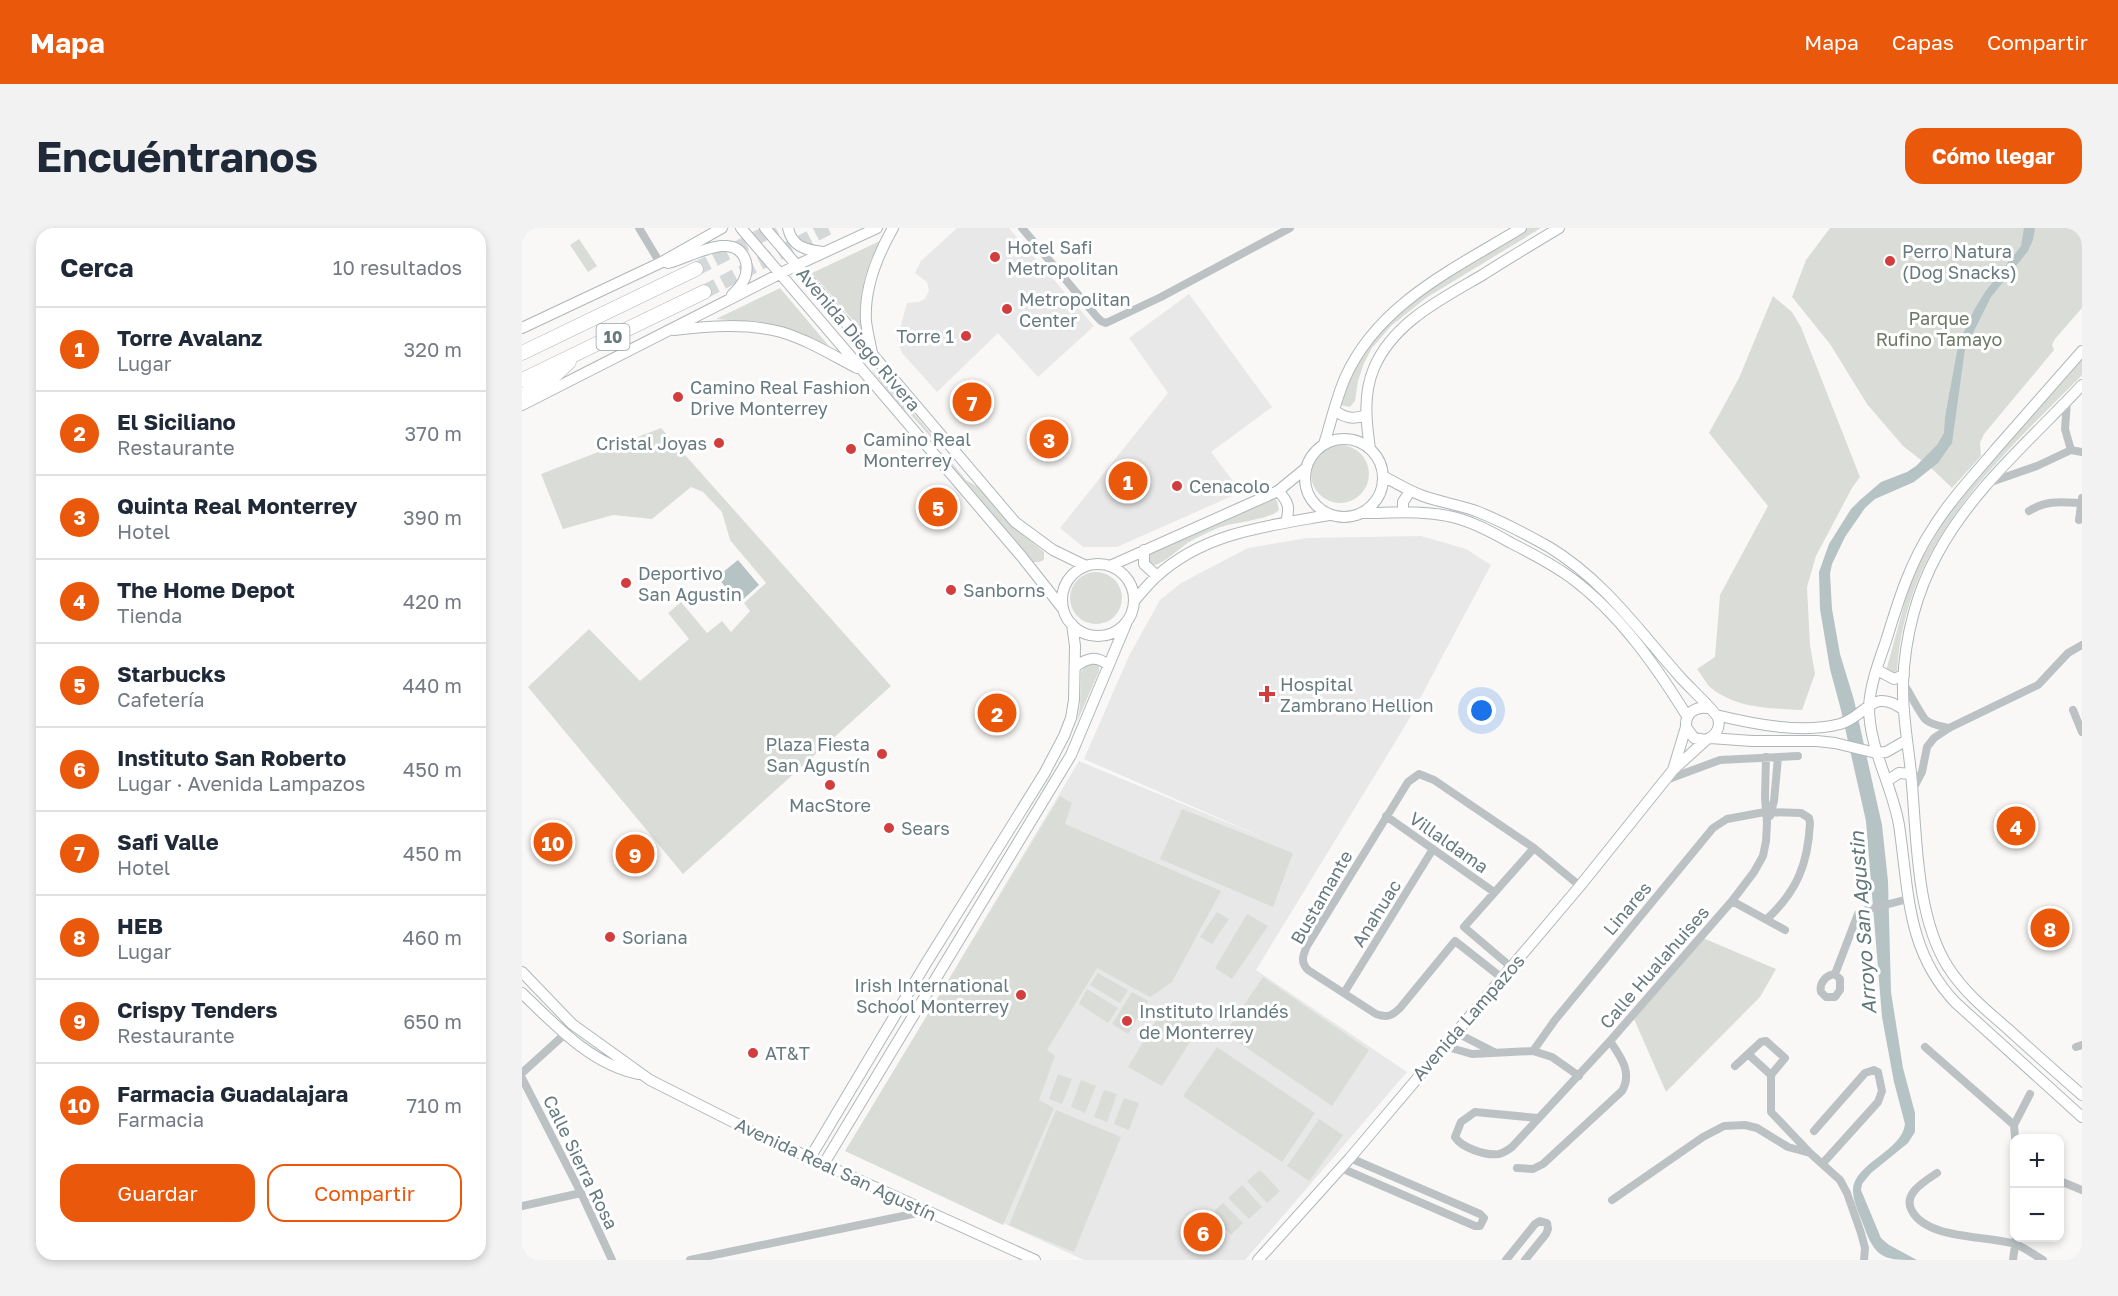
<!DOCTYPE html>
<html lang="es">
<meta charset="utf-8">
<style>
body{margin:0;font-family:"Golos Text",sans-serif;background:#f2f2f3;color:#1f2937}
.controls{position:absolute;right:18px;bottom:18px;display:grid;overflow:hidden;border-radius:12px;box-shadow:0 3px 9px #0003}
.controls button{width:54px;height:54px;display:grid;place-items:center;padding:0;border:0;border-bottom:2px solid #e0e1e3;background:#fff;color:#1f2937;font:30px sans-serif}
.you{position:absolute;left:960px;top:483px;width:21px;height:21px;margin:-15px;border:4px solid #fff;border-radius:50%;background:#1a73e8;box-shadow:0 0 0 9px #1a73e833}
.badge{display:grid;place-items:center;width:39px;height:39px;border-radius:50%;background:#ea580c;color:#fff;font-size:20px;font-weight:700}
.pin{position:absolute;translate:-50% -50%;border:3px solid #fff;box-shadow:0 2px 6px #0006}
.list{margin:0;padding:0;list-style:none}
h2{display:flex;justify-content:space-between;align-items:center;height:78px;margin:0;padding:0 24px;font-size:26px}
h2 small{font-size:20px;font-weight:400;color:#747a83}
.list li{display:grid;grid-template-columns:39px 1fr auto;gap:18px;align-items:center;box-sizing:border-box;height:84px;padding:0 24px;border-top:2px solid #e0e1e3}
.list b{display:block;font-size:22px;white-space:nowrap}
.list p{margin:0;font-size:20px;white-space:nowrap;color:#747a83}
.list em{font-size:20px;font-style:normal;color:#747a83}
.actions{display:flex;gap:12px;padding:18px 24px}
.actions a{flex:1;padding:14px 0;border:2px solid #ea580c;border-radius:18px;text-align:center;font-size:21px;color:#ea580c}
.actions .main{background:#ea580c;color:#fff}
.map{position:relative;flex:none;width:1560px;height:1032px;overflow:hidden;border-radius:18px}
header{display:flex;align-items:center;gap:36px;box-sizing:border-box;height:84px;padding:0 30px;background:#ea580c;color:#fff}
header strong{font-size:28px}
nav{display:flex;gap:33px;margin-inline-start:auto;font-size:21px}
.intro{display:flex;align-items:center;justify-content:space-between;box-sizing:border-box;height:144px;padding:0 36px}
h1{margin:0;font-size:42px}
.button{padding:15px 27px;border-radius:18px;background:#ea580c;color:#fff;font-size:21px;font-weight:700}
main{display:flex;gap:36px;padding:0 36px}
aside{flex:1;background:#fff;border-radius:18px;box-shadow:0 3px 9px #0003}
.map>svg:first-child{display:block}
.built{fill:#e7e8e7}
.green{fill:#daddd7}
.water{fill:#b5c3c4}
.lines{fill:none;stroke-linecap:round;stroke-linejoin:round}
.highway-tunnel{stroke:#d4d8d9;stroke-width:14;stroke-dasharray:14 7;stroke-linecap:butt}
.secondary-casing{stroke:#afb7b9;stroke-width:12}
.highway-casing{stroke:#b2b8ba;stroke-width:15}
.street{stroke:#bcc2c4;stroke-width:8}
.secondary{stroke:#fff;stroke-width:10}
.highway{stroke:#fff;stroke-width:14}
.poi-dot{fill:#d23e3e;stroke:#fff;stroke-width:2}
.labels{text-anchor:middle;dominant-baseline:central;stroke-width:6;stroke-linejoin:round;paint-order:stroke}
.shield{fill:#fff;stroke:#94a2a5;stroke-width:1.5}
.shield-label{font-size:16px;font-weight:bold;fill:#667a7f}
.poi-label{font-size:18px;fill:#667a7f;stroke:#fff;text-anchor:start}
.park-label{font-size:18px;fill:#6d7865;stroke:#fff}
.street-label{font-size:18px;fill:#667a7f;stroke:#fff}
.water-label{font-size:20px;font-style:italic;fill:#617878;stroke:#fff}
</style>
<header>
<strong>Mapa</strong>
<nav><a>Mapa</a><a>Capas</a><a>Compartir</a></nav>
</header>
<div class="intro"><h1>Encuéntranos</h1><a class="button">Cómo llegar</a></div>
<main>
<aside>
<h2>Cerca<small>10 resultados</small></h2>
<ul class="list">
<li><span class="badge">1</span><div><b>Torre Avalanz</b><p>Lugar</p></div><em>320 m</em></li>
<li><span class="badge">2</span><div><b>El Siciliano</b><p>Restaurante</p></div><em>370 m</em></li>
<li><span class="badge">3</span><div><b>Quinta Real Monterrey</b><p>Hotel</p></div><em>390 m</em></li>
<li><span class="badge">4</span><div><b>The Home Depot</b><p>Tienda</p></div><em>420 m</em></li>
<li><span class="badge">5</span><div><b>Starbucks</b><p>Cafetería</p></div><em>440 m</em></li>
<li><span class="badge">6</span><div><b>Instituto San Roberto</b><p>Lugar · Avenida Lampazos</p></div><em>450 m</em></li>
<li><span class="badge">7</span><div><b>Safi Valle</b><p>Hotel</p></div><em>450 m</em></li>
<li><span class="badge">8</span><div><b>HEB</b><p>Lugar</p></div><em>460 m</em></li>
<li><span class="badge">9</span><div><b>Crispy Tenders</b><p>Restaurante</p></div><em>650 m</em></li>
<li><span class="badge">10</span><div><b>Farmacia Guadalajara</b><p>Farmacia</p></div><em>710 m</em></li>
</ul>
<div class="actions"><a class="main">Guardar</a><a>Compartir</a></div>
</aside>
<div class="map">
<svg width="1560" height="1032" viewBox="0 0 1560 1032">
<rect width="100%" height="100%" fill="#f9f8f7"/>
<path class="built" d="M435,0H487L572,98L516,149L476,105L415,164L380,125L375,112L385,75L397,74L403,71L407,63L405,54L393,45L399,33Z
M667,66L750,179L689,224L719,264L595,319H561L538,300L646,165L607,110Z
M899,308L944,321L969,337L886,493L734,742L885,844L723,1032H562L324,923L557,533L745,611L562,531L607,428L638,372L659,355L726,320L785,310Z"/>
<path class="green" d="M1006,0H1019L904,70L869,98L850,120L842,135L836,153L833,173L828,179L818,177C820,169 821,158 824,151C854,82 945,38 1006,0Z
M1308,0H1560V80L1533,111L1530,117L1532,122L1462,206L1458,215L1459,228L1430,260L1408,239L1381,218L1345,176L1308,116L1270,69L1284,32Z
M57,11L75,38L66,44L48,17Z
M358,13C342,43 336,70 341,104L290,45Z
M258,60L307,118C270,101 235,94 194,91Z
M1251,68L1270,84L1279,99L1338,249L1330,260L1294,328L1285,359L1288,417L1293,446L1280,482C1248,480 1216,481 1189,460C1184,456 1180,447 1175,441L1193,429L1198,367L1246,278L1187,205L1217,150Z
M1560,131V147C1474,234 1382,314 1375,445L1372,446L1364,443L1388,355L1397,335L1425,288L1438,270Z
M349,141L367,156L421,220L419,221L390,188L378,179Z
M139,200L369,458L161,646L6,459L67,401L118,453L167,411L146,385L159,374L185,405L200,393L209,404L228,383L222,375L244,355L208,312L200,284L181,264L169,259L130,291L91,287L41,301L19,246Z
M789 246a29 29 0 1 1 58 0a29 29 0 1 1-58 0Z
M430,235L444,252L456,259L492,300L522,324V332L517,334H511L427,237Z
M749,268L755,273L757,282C748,292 712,294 696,300C686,304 676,309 667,314C657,321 642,335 633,337L627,334L626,329L629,323Z
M548 370a26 26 0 1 1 52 0a26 26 0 1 1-52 0Z
M570,435L575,436L577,439V443L555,494L558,478L559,444L563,438Z
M538,568L550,575L543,596L699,663L650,754L628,769L575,740L525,822L533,828L517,872L532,880L481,997L323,923Z
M660,581L771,625L751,679L638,631Z
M695,684L707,691L690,716L678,709Z
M725,686L746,698L710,751L693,740Z
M1181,710L1254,741L1238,769L1144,864L1112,791Z
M576,745L606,762L598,775L568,757Z
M741,749L847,822L810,878L703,805Z
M565,761L596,780L586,795L557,776Z
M610,764L626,773L606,806L590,796Z
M645,774L680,795L640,858L606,839Z
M695,819L793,885L760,934L661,868Z
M536,846L550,851L540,876L527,871Z
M559,852L574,858L563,885L549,879Z
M582,862L595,866L585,894L572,889Z
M602,870L617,875L607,902L592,896Z
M534,882L599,909L552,1024L487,997Z
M797,891L821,907L787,953L765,938Z
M738,942L758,963L745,975L725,953Z
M720,957L740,979L727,991L706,970Z
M701,975L721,995L709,1007L689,986Z"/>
<path class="water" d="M1502,0H1513L1511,12L1506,23L1469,69L1443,121L1430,215L1416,235L1392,254L1353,271L1343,280L1323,309L1310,336L1308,346L1310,381L1318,426L1332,472L1360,597L1366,653L1369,764L1381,840L1393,885V904L1386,915L1349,945L1340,956L1339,962L1359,1010L1367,1017L1395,1032C1366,1032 1355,1032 1344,1004C1340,992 1332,977 1331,964C1329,936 1380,924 1383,896L1372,854L1360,789L1344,593L1319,482L1308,441L1298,381L1297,344L1307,316L1329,281L1338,272L1359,254L1385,244L1394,238L1415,217L1422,205L1423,189L1436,118L1441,106L1452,82L1463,64L1499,18Z
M216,332L237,357L217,375L195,349Z"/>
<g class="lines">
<path class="highway-tunnel" d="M174,41L254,0
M182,64L306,0"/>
<defs>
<path id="secondary" d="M219,0L500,329L541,381
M243,0L493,294L531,322L564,338
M266,0C270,19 284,22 301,24
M146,35C168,30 214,0 224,34C227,49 219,58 210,67
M0,100L138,35L200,0
M152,102C187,98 225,95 259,104C286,112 310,127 335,140
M1560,123C1531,156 1502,189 1473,222C1452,247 1428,272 1411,300C1388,334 1376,374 1364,413C1357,433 1348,457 1347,479C1347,521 1370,556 1377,597C1387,663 1384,723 1434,775L1560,889
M350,125C348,114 345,103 344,93C342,60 355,28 371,0
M1560,157C1510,211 1451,260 1416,325C1394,365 1383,409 1381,455C1380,485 1386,515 1389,545C1395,606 1393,687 1426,739C1442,764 1464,782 1486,801C1510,823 1535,845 1560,867
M0,177L275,37L355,0
M812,182C823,190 831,192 844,187
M783 250a39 39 0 1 1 78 0a39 39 0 1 1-78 0Z
M802,216C809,194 814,171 823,150C856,75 934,40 999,0
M848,221C844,193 841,166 852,140C872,93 922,70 962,46C987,30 1012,15 1037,0
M861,248C874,255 887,263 901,268C918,274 937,277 954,283C979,293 1004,306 1027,319C1083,353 1117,403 1159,450C1166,458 1193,483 1196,490C1199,500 1193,508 1184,512L1172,510L1164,499C1163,485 1173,478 1186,480
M756,263C767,274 768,280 764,294
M881,284V274L888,263
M840,285C868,285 898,282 926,288C948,292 970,304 989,315C1009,325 1030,336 1048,349C1097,385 1134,438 1165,488
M622,322V336L635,348
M540 372a36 36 0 1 1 72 0a36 36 0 1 1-72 0Z
M588,338L756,263L784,240
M613,372C620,364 627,355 635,348C683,304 746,298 807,287
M553,439C565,430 574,427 586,437
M1355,442L1372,451L1382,447
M1194,487C1231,496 1280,506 1318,496C1345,488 1350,458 1382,482
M1188,510L1230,513H1295L1313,515L1354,525L1364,524L1385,512
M1151,542L1164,499
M1365,553L1377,545L1389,546
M0,744L50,796L128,852L231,904L513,1032
M0,765C33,797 70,837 117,846
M288,930L403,737L522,546L542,508L549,490L552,472L553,418L550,396
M301,937L549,527L604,396
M736,1032L828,930L1058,658L1151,542L1184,512"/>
<path id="highway" d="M0,125L174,41
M0,152L182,64
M0,168L31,149L47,134"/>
</defs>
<use href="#secondary" class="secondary-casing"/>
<use href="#highway" class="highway-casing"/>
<path class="street" d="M117,0L138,35
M500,0L575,89L579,93L584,95L639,69L768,0
M1545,173L1543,201L1549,222
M1469,254L1515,238L1549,222L1560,224
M1507,283C1524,272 1539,274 1558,275
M1557,292L1560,270
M1381,455C1387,463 1399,488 1404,492C1410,497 1419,498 1427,500
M1551,482L1560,504
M1144,552L1198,532L1276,528
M1390,563L1400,544L1405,519L1412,510L1427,500L1516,457L1546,425L1560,417
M864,588L972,664
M1248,588L1252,573L1256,529
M1210,673L1263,702
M989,739L942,699L1012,620
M1313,746L1318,751V762L1313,769H1304L1299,764C1297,755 1304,747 1313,746L1336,686L1344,682L1386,671
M980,750L933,713L878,780C870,788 865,790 854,786L786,742C778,734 781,727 785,718L886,554L897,546L912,552L1012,620L1058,658
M822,765L911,621
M933,804L972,824
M922,818L950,826L1011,823L1030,829L1057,848
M1403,819L1492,897
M1554,819L1560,817
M1011,823L1033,792L1191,600L1205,591L1243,584L1279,585L1287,590L1288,595C1286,636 1275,663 1245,691
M1226,826L1249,847
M1213,838L1239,814L1244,813L1263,830L1249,847
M0,845L43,806
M1249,847V884L1288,925L1318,952L1325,965L1339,1005L1343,1020L1342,1032
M0,850L59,965L90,1032
M1016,890L953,884L939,894L933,909C940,920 964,928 977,926C982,925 986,922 990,919L1088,813L1210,673L1232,644L1241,628L1244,613L1245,595L1243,570L1244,529
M1292,903L1343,845L1352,842L1356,844L1360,863L1356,874L1301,935
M1493,910L1492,897L1508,866
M819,940L953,998H958L962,990L958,986L828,930
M995,940L1011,941L1021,936L1100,863C1111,844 1098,828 1088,813
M1415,945C1403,953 1380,966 1390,983C1406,1012 1465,1007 1493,1016C1502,1019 1512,1027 1521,1032
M1538,953L1560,962
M1090,972L1181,909L1202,898L1223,897L1235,900L1266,919L1288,925
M0,978L59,965
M168,1032L405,983
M984,1032L1013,996L1018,993L1025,995L1026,1001L1024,1006L1003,1032
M1491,1032L1494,1010"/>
<use href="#secondary" class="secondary"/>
<use href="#highway" class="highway"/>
</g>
<g class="poi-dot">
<circle cx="473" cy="29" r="6"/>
<circle cx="1368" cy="33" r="6"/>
<circle cx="485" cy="81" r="6"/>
<circle cx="444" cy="108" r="6"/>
<circle cx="156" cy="169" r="6"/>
<circle cx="197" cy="215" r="6"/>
<circle cx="329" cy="221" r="6"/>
<circle cx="655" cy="258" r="6"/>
<circle cx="104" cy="355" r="6"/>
<circle cx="429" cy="362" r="6"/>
<path d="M742 457h6v6h6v6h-6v6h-6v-6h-6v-6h6z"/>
<circle cx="360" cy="526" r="6"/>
<circle cx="308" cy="557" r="6"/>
<circle cx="367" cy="600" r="6"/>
<circle cx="88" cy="709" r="6"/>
<circle cx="499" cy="767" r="6"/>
<circle cx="605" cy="793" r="6"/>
<circle cx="231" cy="825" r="6"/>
</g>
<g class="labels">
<rect class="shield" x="74.5" y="96" width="33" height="26" rx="4.5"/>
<g class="shield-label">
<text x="91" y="109">10</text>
</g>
<g class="poi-label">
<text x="485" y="19">Hotel Safi<tspan x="485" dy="21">Metropolitan</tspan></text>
<text x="1380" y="23">Perro Natura<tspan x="1380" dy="21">(Dog Snacks)</tspan></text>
<text x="497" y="71">Metropolitan<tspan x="497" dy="21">Center</tspan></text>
<text x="432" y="108" text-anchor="end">Torre 1</text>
<text x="168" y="159">Camino Real Fashion<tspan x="168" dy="21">Drive Monterrey</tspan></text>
<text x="341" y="211">Camino Real<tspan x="341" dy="21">Monterrey</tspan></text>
<text x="185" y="215" text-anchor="end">Cristal Joyas</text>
<text x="667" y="258">Cenacolo</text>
<text x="116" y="345">Deportivo<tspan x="116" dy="21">San Agustin</tspan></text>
<text x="441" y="362">Sanborns</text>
<text x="758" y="456">Hospital<tspan x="758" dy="21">Zambrano Hellion</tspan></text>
<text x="348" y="516" text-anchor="end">Plaza Fiesta<tspan x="348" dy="21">San Agustín</tspan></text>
<text x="308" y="577" text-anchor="middle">MacStore</text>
<text x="379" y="600">Sears</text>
<text x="100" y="709">Soriana</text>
<text x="487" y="757" text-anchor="end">Irish International<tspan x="487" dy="21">School Monterrey</tspan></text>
<text x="617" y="783">Instituto Irlandés<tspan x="617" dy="21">de Monterrey</tspan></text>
<text x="243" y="825">AT&amp;T</text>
</g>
<g class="park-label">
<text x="1417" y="90">Parque<tspan x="1417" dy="21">Rufino Tamayo</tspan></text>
</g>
<g class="street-label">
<text transform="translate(337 111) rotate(50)">Avenida Diego Rivera</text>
<text transform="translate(927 614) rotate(35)">Villaldama</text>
<text transform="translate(799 669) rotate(-60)">Bustamante</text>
<text transform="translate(1105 680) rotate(-50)">Linares</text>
<text transform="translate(854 685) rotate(-58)">Anahuac</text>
<text transform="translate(1132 739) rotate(-49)">Calle Hualahuises</text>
<text transform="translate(946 789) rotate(-49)">Avenida Lampazos</text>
<text transform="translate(59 934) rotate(64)">Calle Sierra Rosa</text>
<text transform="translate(314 941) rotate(25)">Avenida Real San Agustín</text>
</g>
<g class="water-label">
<text transform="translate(1340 695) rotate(-94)">Arroyo San Agustin</text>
</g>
</g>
</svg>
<div class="controls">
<button>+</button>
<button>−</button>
</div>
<div class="you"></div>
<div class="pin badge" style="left:606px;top:253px">1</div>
<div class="pin badge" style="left:475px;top:485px">2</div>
<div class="pin badge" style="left:527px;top:211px">3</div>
<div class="pin badge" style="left:1494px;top:598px">4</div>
<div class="pin badge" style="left:416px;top:279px">5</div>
<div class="pin badge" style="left:681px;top:1004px">6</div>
<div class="pin badge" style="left:450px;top:174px">7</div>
<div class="pin badge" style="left:1528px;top:700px">8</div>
<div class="pin badge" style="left:113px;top:626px">9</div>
<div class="pin badge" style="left:31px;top:614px">10</div>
</div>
</main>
